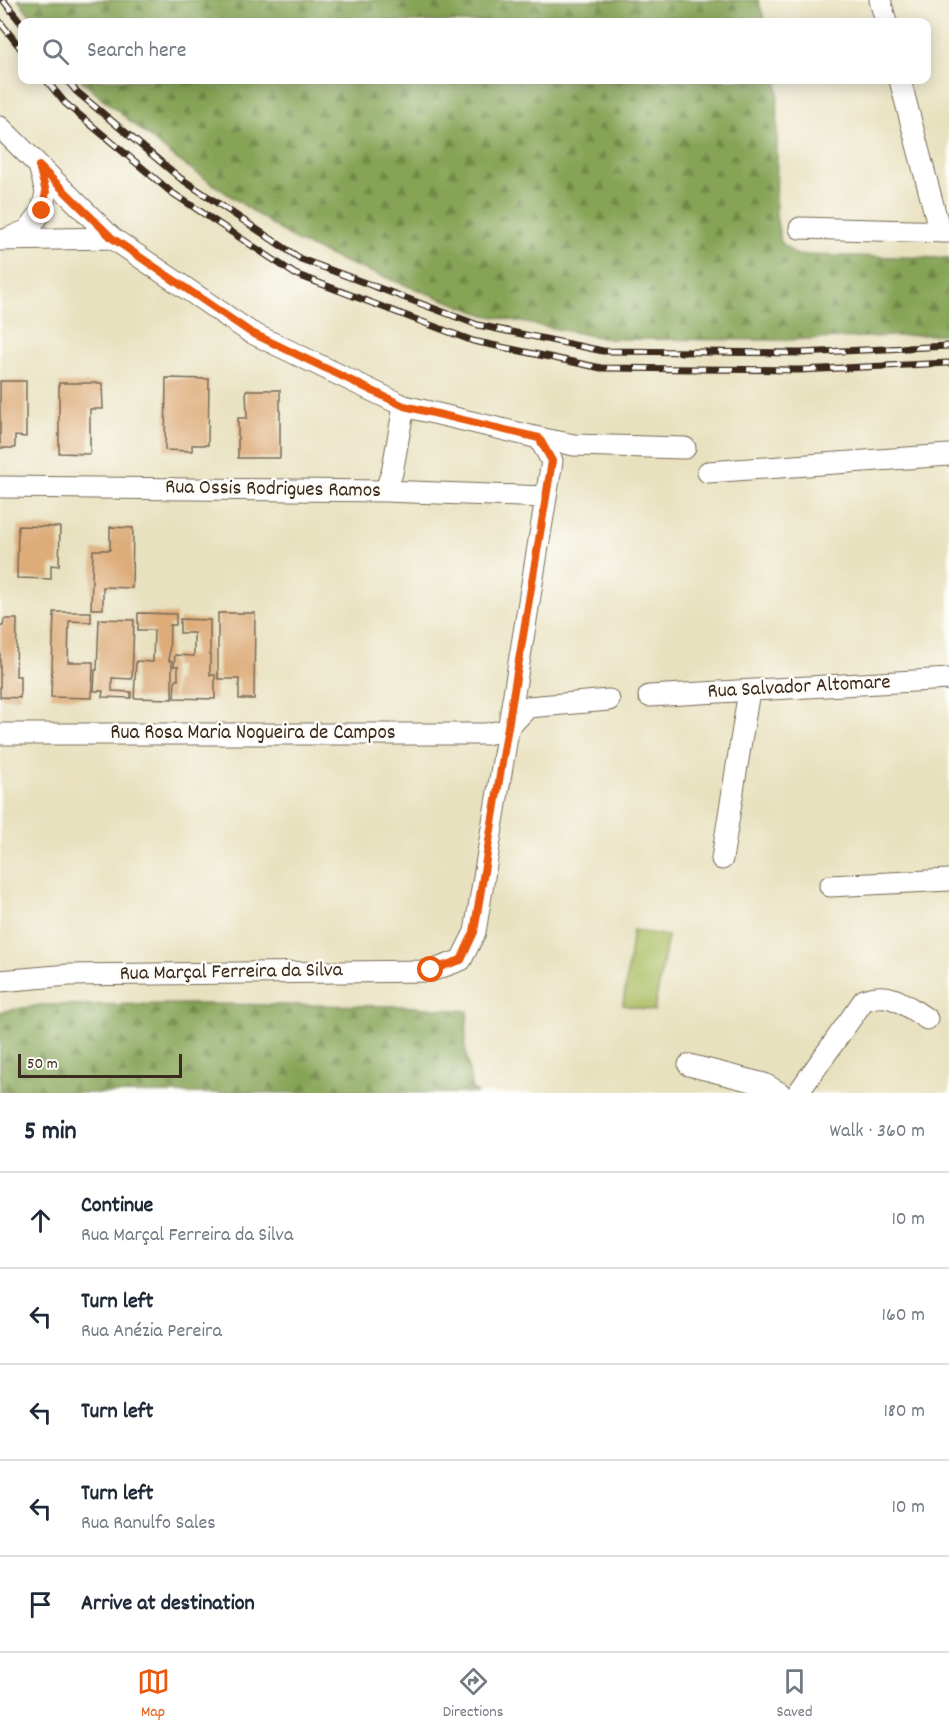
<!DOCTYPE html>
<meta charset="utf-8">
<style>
body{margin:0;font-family:Dekko,sans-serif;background:#f6f6f7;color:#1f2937}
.scale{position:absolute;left:18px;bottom:15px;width:164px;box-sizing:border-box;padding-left:6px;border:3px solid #3b2a1e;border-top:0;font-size:16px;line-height:21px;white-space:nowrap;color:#3b2a1e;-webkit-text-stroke:4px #fdfcf7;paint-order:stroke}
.stop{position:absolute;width:18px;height:18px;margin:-14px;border:4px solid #ea580c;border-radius:50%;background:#fff}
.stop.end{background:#ea580c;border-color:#fff;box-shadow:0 2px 6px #0008}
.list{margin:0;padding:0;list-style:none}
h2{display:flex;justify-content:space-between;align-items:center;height:78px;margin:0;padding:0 24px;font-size:26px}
h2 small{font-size:20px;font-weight:400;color:#747a83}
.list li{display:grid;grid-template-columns:39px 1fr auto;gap:18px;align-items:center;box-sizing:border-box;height:96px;padding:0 24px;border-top:2px solid #e0e1e3}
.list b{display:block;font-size:22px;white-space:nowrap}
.list p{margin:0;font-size:20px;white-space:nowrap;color:#747a83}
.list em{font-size:20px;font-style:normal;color:#747a83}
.icon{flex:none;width:33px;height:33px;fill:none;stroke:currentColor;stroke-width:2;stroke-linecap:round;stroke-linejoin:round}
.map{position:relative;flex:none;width:949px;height:1093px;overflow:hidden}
.search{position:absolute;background:#fff;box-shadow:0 3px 15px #0003;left:18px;right:18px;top:18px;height:66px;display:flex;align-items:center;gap:15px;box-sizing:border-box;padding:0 21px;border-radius:12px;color:#747a83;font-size:22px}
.sheet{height:558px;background:#fff}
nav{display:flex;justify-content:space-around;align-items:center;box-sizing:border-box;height:84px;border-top:2px solid #e0e1e3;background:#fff;font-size:16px;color:#747a83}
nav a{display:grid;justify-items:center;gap:3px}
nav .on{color:#ea580c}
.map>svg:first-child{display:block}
.green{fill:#a9bc61;stroke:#727340;stroke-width:1.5}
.forest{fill:url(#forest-firs);stroke:#60673a;stroke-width:1.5}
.building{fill:#ddac79}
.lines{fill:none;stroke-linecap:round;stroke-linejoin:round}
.street-casing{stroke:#786a56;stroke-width:23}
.street{stroke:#fff;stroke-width:21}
.rail-casing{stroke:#3b2a1e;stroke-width:7}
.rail{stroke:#fdfcf7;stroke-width:4.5;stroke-dasharray:14;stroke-linecap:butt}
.route{stroke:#ea580c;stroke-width:8}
.labels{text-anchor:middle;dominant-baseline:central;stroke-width:5;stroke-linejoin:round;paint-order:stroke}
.street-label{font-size:21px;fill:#3b2a1e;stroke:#fdfcf7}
</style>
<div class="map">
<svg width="949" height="1093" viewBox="0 0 949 1093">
<defs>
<pattern id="forest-firs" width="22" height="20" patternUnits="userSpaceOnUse" patternTransform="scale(1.5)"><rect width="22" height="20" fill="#86a457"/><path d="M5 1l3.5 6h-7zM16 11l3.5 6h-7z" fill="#6f8647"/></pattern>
</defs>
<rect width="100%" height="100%" fill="#fdfcf7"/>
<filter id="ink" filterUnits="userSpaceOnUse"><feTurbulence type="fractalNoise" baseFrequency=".0167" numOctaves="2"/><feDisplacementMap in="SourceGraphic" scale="12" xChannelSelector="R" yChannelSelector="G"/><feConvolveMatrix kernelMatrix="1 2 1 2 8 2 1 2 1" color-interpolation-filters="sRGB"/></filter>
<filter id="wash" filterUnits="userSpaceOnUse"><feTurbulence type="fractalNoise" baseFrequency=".008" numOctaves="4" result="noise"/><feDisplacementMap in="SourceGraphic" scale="24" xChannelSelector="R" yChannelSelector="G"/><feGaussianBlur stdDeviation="1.35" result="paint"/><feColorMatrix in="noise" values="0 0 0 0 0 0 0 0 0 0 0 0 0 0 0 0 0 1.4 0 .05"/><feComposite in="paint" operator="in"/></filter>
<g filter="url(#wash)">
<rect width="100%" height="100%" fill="#e8e1bf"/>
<path class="green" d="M633,930L668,936L654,1011L623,1005Z"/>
<path class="forest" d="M18,0H758L765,22H36Z
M81,80H778L776,216L781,243L797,255L949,258V334L783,340L609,339L485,315L347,263L295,240L175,158L87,86Z
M195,1004L399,1006L468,1011L465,1046L472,1089L477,1093H0V1012L41,1005Z"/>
<g id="blocks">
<path class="building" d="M166,378L209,379L208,445H192V451L165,450Z
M0,381H26V437L15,436V448H0Z
M59,383H102L103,409H90V454L59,453Z
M246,390H280V458H238V418H247Z
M18,526L60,527L59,566L51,565V579L17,578Z
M110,527L133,528L132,588L103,587V609H91L93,550H110Z
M54,612H91V622L69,621L68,662H93L92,698L51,697Z
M138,613L176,614V625H170L169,661H172V699L134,698L136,661L153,662L154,630H138Z
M218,613H255L254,699H239V679H218Z
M4,619H17L16,676H20V698L0,697V626H3Z
M99,619L134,620L132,679L112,678V691L131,692V698L102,697L103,691H94L95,670H97Z
M180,619L210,620V675H215V699L174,698L175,680H178V666H174L175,655L194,656V633H180Z"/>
</g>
</g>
<g filter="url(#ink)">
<use href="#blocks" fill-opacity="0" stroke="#786a56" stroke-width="1.5"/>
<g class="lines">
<defs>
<path id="street" d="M880,0L886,22
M900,80L940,232
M0,127L112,238L250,332L404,406L539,438L574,445L685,448
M800,228L949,232
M9,238L28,230L42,211L46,192L39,166
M0,240L112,238
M708,472L949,455
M0,487L385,491L546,497
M385,491L392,473L404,406
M649,696L949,679
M0,734H486L506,730L528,707L609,700
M722,859L749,691
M830,886L949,880
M0,981L69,975L431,971L461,960L475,932L552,461L539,438
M689,1065L764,1084L780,1093
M798,1093L864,1000C891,990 905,1005 927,1019"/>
</defs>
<use href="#street" class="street-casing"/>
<use href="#street" class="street"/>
<defs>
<path id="rail" d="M3,0L22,24
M0,22L22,50
M46,80L65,103L171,192L295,274L473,341L601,368L800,370L949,363
M67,80L76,91L180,178L301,259L478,325L603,351L800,353L949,346"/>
</defs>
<use href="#rail" class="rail-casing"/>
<use href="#rail" class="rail"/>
</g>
</g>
<g class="lines" filter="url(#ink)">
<path class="route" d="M42,211L46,192L39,166L112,238L250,332L404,406L539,438L552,461L474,932L461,960L431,970"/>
</g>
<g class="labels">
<g class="street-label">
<text transform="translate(273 490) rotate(1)">Rua Ossis Rodrigues Ramos</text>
<text transform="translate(799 688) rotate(-3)">Rua Salvador Altomare</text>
<text x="253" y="734">Rua Rosa Maria Nogueira de Campos</text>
<text transform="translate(231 973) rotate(-1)">Rua Marçal Ferreira da Silva</text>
</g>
</g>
</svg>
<div class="scale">50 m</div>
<div class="stop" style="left:431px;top:970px"></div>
<div class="stop end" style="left:42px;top:211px"></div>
<div class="search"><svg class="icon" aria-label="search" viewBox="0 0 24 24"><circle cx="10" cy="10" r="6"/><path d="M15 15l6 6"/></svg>Search here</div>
</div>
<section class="sheet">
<h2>5 min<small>Walk · 360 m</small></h2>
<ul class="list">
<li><svg class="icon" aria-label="ahead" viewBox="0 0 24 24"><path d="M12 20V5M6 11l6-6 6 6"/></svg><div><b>Continue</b><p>Rua Marçal Ferreira da Silva</p></div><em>10 m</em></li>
<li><svg class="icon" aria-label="left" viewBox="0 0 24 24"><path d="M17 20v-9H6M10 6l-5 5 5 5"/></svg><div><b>Turn left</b><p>Rua Anézia Pereira</p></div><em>160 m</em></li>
<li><svg class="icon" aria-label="left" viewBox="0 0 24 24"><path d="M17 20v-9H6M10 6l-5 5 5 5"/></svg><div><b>Turn left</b></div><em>180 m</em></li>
<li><svg class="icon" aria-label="left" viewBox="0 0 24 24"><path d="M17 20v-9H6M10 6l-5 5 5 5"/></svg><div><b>Turn left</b><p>Rua Ranulfo Sales</p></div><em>10 m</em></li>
<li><svg class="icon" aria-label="arrive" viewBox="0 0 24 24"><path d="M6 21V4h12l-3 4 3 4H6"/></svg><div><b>Arrive at destination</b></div></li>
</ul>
</section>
<nav>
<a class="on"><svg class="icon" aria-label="map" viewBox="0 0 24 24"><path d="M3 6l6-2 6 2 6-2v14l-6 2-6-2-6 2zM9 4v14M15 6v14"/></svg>Map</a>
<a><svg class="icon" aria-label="directions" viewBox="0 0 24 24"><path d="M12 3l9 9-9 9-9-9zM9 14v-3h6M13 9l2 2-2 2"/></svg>Directions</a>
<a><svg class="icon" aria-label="saved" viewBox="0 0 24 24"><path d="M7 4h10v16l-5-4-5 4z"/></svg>Saved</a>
</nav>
